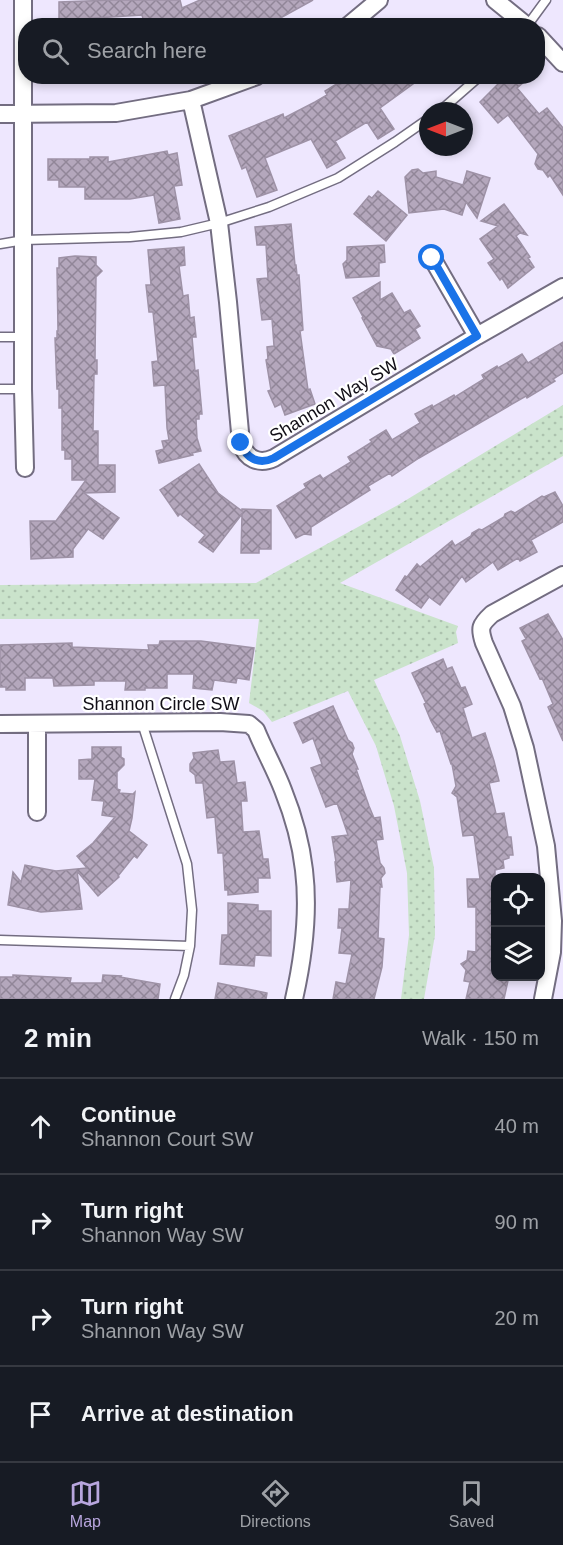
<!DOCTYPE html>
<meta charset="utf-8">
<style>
body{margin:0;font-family:Arial,sans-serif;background:#20242c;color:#f1f3f6}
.controls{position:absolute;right:18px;bottom:18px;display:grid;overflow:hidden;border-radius:12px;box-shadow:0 3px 9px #0003}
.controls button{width:54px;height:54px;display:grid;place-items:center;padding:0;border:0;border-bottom:2px solid #363941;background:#171b24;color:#f1f3f6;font:30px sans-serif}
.compass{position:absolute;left:419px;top:102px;width:54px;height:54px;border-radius:50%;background:#171b24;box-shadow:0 3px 9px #0003;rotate:270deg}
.stop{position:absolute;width:18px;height:18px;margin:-14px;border:4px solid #1a73e8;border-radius:50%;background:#fff}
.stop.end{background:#1a73e8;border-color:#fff;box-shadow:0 2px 6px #0008}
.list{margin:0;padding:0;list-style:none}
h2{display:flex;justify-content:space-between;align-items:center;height:78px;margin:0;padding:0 24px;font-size:26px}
h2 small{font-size:20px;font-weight:400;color:#9ea1a6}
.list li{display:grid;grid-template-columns:39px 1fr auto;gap:18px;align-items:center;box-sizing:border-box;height:96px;padding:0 24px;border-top:2px solid #363941}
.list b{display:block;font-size:22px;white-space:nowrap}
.list p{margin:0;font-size:20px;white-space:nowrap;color:#9ea1a6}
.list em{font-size:20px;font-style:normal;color:#9ea1a6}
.icon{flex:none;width:33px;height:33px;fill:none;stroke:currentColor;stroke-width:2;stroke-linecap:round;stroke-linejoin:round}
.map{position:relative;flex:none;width:563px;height:999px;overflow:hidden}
.search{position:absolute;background:#171b24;box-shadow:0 3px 9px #0003;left:18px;right:18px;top:18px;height:66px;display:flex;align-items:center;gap:15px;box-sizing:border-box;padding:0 21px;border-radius:24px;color:#9ea1a6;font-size:22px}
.sheet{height:462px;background:#171b24}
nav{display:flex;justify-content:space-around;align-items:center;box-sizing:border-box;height:84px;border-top:2px solid #363941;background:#171b24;font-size:16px;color:#9ea1a6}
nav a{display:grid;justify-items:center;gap:3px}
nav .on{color:#b8a6de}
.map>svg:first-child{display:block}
.park{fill:url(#park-dots)}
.building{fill:url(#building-cross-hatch);stroke:#9e92a6;stroke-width:1.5}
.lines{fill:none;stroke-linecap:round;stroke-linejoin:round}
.lane-casing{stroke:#736d81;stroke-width:11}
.street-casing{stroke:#736d81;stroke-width:20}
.lane{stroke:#fff;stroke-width:8}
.street{stroke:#fff;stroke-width:16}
.route{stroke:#1a73e8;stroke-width:8}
.labels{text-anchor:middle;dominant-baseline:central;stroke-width:4.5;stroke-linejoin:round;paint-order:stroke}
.street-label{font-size:18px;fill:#110e16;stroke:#fff}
</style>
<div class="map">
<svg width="563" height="999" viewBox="0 0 563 999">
<defs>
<pattern id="park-dots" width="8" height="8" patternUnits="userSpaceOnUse" patternTransform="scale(1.5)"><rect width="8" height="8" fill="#cae3cb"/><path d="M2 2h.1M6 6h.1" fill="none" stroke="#acc2ae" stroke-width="1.8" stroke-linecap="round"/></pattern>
<pattern id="building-cross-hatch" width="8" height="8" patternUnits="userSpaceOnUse" patternTransform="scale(1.5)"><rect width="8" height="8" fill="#b4a7bc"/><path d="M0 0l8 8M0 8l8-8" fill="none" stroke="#918698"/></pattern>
</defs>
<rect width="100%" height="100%" fill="#eee7fe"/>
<path class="park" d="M563,405V456L340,583L458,626L456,632L458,643L374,680L400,736L420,801L434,868L435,935L424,999H401L409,935L407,873L394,806L376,746L348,691L272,722L263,711L249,703L259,619H0V585L256,583L398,505Z"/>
<path class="building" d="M113,0H180L182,8L200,0H313L266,26H145L142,15L81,19V23H59V2Z
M353,76H424L380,108L394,129L378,139L367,122L335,141L345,158L327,168L311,139L265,158L277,190L257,197L246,167L242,169L229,136L283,114L284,118L315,102L327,95L325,91L338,83L339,85Z
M494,76H531L517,88L539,114L547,108L563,128V195L550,175L548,177L543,170L538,169L535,164L538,154L508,115L498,123L480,102L499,83Z
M167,151L168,155L177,153L182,185L174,186L180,219L159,223L154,195L130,199H85V187H59V180H48V159H90V157H108V162Z
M418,169L423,173L436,171V177L463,185L467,171L490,178L477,218L466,202L462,215L444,209L409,213L405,177L412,170Z
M378,191L407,215L386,241L354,214L369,196L372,198Z
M504,204L527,235L520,233L516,236L530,257L528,258L534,267L508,288L502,278L500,280L488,263L494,259L480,239L498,226L481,221Z
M291,224L295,265H296L297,275H299L303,330L300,331L308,390L310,389L315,404L285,415L281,404L275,407L268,391L271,390L266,360L268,359L267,347L274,346L272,319L262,320L257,279L268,278L266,245H257L255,227Z
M384,245L385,262L379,263V276L346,278L343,264L347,260V247Z
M184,247L185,265L179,266L183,296L188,295L190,318L194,317L196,337H192L195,371L198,370L202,414H199V419H196L197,438L201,451L192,453L193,455L159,463L156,451L164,449L162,441L169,440L167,428L165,385L154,386L152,362L158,361L153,312H149L146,285H151L148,250Z
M75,256L96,257V265L102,271L96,277L95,360H97V374H94L93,431H98V465H115V492L84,493L119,518L103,539L88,529L73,549V557L31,559L30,521H56L86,480H72V459H65V450H62V408H59V389H57L55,338H57V331H58L57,268H59V258Z
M380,282V300L392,293L404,313L410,310L420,326L415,329L420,338L394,354L391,349L377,346L362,318L363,317L353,298Z
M563,342V373L553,379L555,381L527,398L526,396L419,458L392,476L390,473L368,486L370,490L311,527V535L304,534L296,538L277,506L306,488L304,484L320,475L323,479L351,462L348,457L372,442L370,440L386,430L392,440L420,423L415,414L432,405L433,407L454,395L455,397L484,379L482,375L497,366L498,368L522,354L528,363Z
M199,464L218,493L242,511V509L271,510V549H259V553H241L242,514L213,552L199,542L205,535L180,514L178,516L160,490Z
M555,492L563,506V522L531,540L537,552L520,561L518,558L498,570L493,562L466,582L462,576L440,605L429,597L421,608L396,590L405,576L407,577L417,564L420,567L452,541L455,546L471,536L472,533L479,529L482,530L504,517L505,514L511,511L515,513L542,496L544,497Z
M548,614L563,640V741L548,707L553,704L542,678L540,679L522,641L526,639L520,628Z
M160,641H201L254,648L249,680L237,678L236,683L214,680L212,690L193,688L194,674H167V688H145V690H125L126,681H94V685L54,686L53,678H25V690H6V687H0V645L72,643V647L149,650L148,645H159Z
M443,659L447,669L452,667L461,688L465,687L472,704L463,708L472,738L485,733L494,761L499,781L489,783L496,814L504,813L508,837H511L513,855H509V858L503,860L504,868L495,870V976H509L504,999H466L470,982L464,981L466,970L461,964L467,960L468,951L476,952V907H468L467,879H480L474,835L463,836L457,797L452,793L456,786L452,764H451L440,731L437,732L431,721L424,704L426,703L412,673Z
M333,706L348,740L352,743L354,748L352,754L358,769H356L369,806L374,818L380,817L383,839L376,840L380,863L384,868L385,873L381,878L382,887H380L378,938L384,939L382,967L374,999H333L336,982L346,984L352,954L339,953L342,928H338L339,909H349L351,880L337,882L335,862H336L332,837L348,835L337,803L326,807L311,768L322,764L313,738L303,743L294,723Z
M92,747H121V757L124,759V765L117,772V789L120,790L119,793L133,794L135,792L132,818L129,831L147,845L137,858L134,856L118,876L119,877L98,896L77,871L82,909L41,912L8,905L13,872L21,882L25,865L56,871L87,868L77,856L93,843L115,817L102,815L104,801L92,800L95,779H79V760L92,759Z
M218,750L220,762L234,761L237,783L245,782L247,801H241L243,832L259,831L263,859H268L270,878H258V892L228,895V890H225L223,853H218L215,817L207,818L203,783H196L195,775L190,771V764L194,758L193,753Z
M228,903L258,905V911H271V956L255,955L254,966L220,964L222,935H228Z
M13,975L71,978L70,983H102L103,975L121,976L120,977L160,984L158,999H0V977H13Z
M218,983L267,993L266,999H215Z"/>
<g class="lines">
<defs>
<path id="lane" d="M527,26L546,0
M440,111L480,76
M0,244L24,240L130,237L181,232L219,223L269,207L338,178L395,142L428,119
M0,337H23
M0,389H23
M142,723L187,864L192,910L190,946L184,975L175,999
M0,940L190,946"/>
<path id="street" d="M23,0V389L25,468
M495,0L527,26
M348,26L379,0
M538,36L563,63
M191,100L219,223L228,302L241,443C246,459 259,465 274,458L477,336L563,287
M0,114L116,113L191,100L257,76
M432,258L477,336
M0,724L220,722L249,724L256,730C264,750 275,769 283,790C293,815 301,843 304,870C309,911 303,959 294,999
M37,812V724
M543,999L552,952L553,921L546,846L525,748L512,706L484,643C479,628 480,625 492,614L563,575"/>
</defs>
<use href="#lane" class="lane-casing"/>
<use href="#street" class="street-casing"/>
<use href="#lane" class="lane"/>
<use href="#street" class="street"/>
</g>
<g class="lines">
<path class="route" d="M241,443C246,459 259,465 274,458L477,336L432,258"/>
</g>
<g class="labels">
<g class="street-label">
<text transform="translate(334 400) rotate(-31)">Shannon Way SW</text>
<text x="161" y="704">Shannon Circle SW</text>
</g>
</g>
</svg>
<div class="controls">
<button><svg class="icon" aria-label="locate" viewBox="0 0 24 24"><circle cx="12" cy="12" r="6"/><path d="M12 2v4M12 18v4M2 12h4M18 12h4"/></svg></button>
<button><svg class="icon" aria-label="layers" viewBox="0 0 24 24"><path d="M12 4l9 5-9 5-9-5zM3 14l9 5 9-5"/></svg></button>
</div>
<svg class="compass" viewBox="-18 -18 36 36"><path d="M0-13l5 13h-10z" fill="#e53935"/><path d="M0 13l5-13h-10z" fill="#9ea1a6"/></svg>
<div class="stop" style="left:432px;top:258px"></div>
<div class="stop end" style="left:241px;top:443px"></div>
<div class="search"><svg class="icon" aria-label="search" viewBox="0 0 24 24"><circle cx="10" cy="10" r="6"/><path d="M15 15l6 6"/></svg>Search here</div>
</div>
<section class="sheet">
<h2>2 min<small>Walk · 150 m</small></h2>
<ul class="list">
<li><svg class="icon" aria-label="ahead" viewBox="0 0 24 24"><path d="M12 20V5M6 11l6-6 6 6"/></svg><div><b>Continue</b><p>Shannon Court SW</p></div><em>40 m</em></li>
<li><svg class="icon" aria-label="right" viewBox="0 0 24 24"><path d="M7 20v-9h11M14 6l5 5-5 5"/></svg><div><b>Turn right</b><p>Shannon Way SW</p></div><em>90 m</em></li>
<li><svg class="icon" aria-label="right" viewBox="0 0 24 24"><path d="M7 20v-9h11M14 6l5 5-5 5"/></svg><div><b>Turn right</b><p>Shannon Way SW</p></div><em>20 m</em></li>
<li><svg class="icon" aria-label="arrive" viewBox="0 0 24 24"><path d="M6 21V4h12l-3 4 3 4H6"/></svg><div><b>Arrive at destination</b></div></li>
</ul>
</section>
<nav>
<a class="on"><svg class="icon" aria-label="map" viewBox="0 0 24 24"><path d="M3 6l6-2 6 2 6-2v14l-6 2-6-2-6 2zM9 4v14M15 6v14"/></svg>Map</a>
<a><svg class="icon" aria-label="directions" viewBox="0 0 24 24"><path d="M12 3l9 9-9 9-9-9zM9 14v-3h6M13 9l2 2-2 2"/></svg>Directions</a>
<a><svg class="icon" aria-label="saved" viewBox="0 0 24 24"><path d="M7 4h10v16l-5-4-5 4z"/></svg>Saved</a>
</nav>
